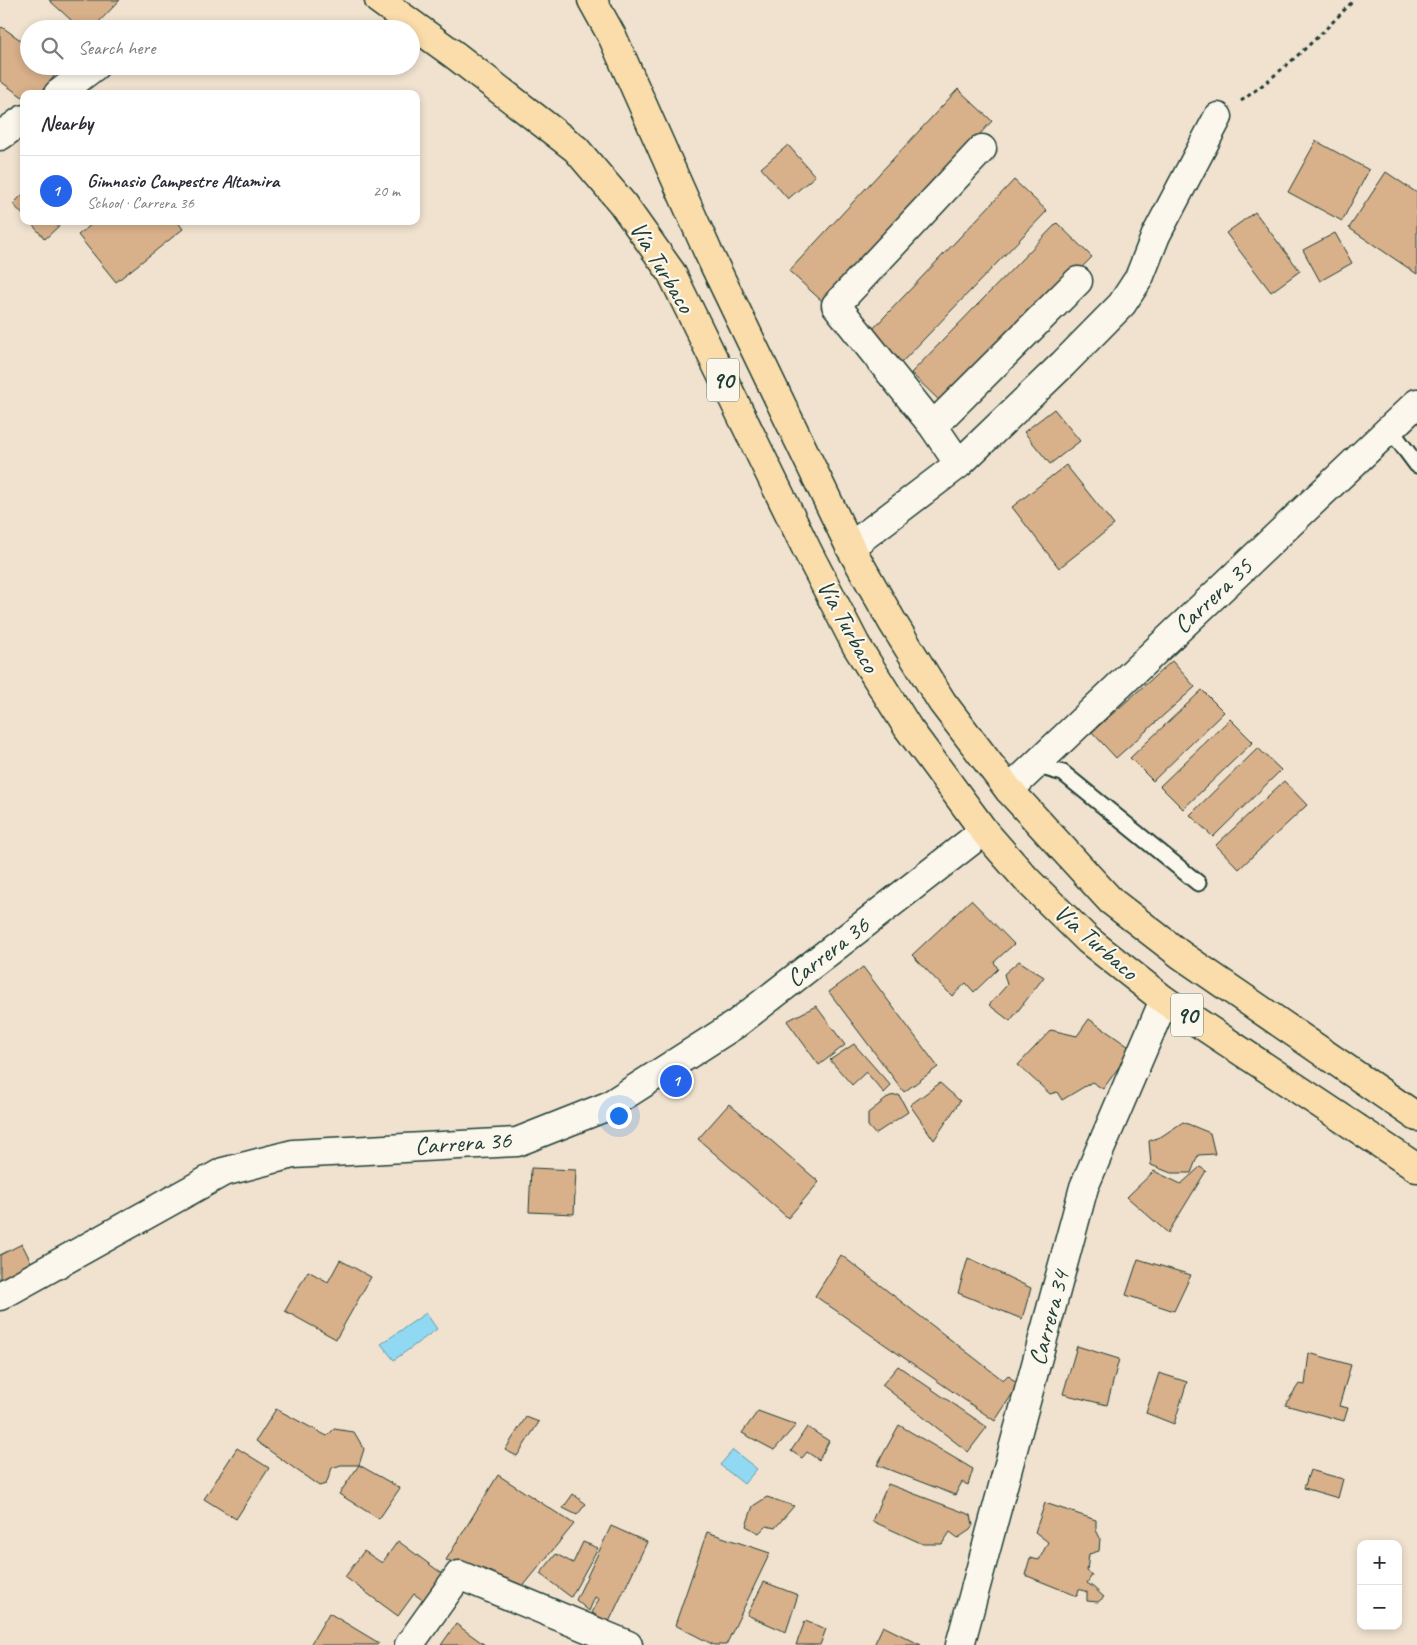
<!DOCTYPE html>
<meta charset="utf-8">
<style>
body{margin:0;font-family:Caveat,sans-serif;background:#f2f2f3;color:#2b2b33}
.controls{position:absolute;right:15px;bottom:15px;display:grid;overflow:hidden;border-radius:10px;box-shadow:0 2px 8px #0003}
.controls button{width:45px;height:45px;display:grid;place-items:center;padding:0;border:0;border-bottom:1px solid #e1e1e2;background:#fff;color:#2b2b33;font:25px sans-serif}
.you{position:absolute;left:618px;top:1115px;width:18px;height:18px;margin:-12px;border:4px solid #fff;border-radius:50%;background:#1a73e8;box-shadow:0 0 0 8px #1a73e833}
.badge{display:grid;place-items:center;width:32px;height:32px;border-radius:50%;background:#2563eb;color:#fff;font-size:16px;font-weight:700}
.pin{position:absolute;translate:-50% -50%;border:2px solid #fff;box-shadow:0 1px 5px #0006}
.list{margin:0;padding:0;list-style:none}
h2{display:flex;justify-content:space-between;align-items:center;height:65px;margin:0;padding:0 20px;font-size:21px}
h2 small{font-size:16px;font-weight:400;color:#7c7c81}
.list li{display:grid;grid-template-columns:32px 1fr auto;gap:15px;align-items:center;box-sizing:border-box;height:70px;padding:0 20px;border-top:1px solid #e1e1e2}
.list b{display:block;font-size:19px;white-space:nowrap}
.list p{margin:0;font-size:16px;white-space:nowrap;color:#7c7c81}
.list em{font-size:16px;font-style:normal;color:#7c7c81}
.icon{flex:none;width:28px;height:28px;fill:none;stroke:currentColor;stroke-width:2;stroke-linecap:round;stroke-linejoin:round}
.map{position:relative;flex:none;width:1417px;height:1645px;overflow:hidden}
.search{position:absolute;background:#fff;box-shadow:0 2px 8px #0003;left:20px;top:20px;width:400px;height:55px;display:flex;align-items:center;gap:12px;box-sizing:border-box;padding:0 18px;border-radius:28px;color:#7c7c81;font-size:19px}
.panel{position:absolute;background:#fff;box-shadow:0 2px 8px #0003;left:20px;top:90px;width:400px;height:135px;border-radius:10px}
.map>svg:first-child{display:block}
.water{fill:#91d8f3;stroke:#639aa7}
.building{fill:#d8b08a;stroke:#1f3d34}
.lines{fill:none;stroke-linecap:round;stroke-linejoin:round}
.service-casing{stroke:#1f3d34;stroke-width:19}
.minor-casing{stroke:#1f3d34;stroke-width:31}
.trunk-casing{stroke:#1f3d34;stroke-width:31}
.path{stroke:#1f3d34;stroke-width:3;stroke-dasharray:4 4;stroke-linecap:butt}
.service{stroke:#fbf7ec;stroke-width:15}
.minor{stroke:#fbf7ec;stroke-width:28}
.trunk{stroke:#faddab;stroke-width:28}
.labels{text-anchor:middle;dominant-baseline:central;stroke-width:4.5;stroke-linejoin:round;paint-order:stroke}
.shield{fill:#fbf7ec;stroke:#61756b;stroke-width:1}
.shield-label{font-size:24px;font-weight:bold;fill:#1f3d34}
.street-label{font-size:25px;fill:#1f3d34;stroke:#fbf7ec}
</style>
<div class="map">
<svg width="1417" height="1645" viewBox="0 0 1417 1645">
<rect width="100%" height="100%" fill="#f0e2cf"/>
<filter id="ink" filterUnits="userSpaceOnUse"><feTurbulence type="fractalNoise" baseFrequency=".02" numOctaves="2"/><feDisplacementMap in="SourceGraphic" scale="10" xChannelSelector="R" yChannelSelector="G"/><feConvolveMatrix kernelMatrix="1 2 1 2 8 2 1 2 1" color-interpolation-filters="sRGB"/></filter>
<g filter="url(#ink)">
<path class="water" d="M426,1313L437,1329L394,1360L381,1344Z
M733,1450L757,1469L744,1484L720,1465Z"/>
<path class="building" d="M49,0H120L92,29H81Z
M2,27L29,46V66H57L60,68L41,94H24V98L0,81V29Z
M958,89L992,121L823,302L789,271Z
M1316,141L1369,170L1342,221L1288,192Z
M788,145L815,176L788,199L761,168Z
M1386,172L1417,193V274L1349,228Z
M1014,180L1047,211L901,363L869,333Z
M24,193V216L13,204Z
M1255,212L1300,271L1271,292L1226,233Z
M29,221H64L45,239Z
M96,221H177L183,229L116,282L78,235Z
M1057,223L1092,257L945,406L911,373Z
M1335,233L1352,263L1320,281L1303,250Z
M1054,409L1080,441L1050,464L1024,432Z
M1066,465L1114,525L1059,568L1012,507Z
M1172,661L1195,687L1116,758L1092,732Z
M1202,690L1224,712L1153,781L1130,758Z
M1230,719L1253,742L1183,809L1160,786Z
M1258,748L1281,770L1213,837L1190,815Z
M1284,781L1307,805L1239,869L1216,845Z
M971,900L1014,944L994,962L998,969L974,992L966,983L952,996L912,955Z
M1019,961L1044,977L1010,1021L989,1005L1007,985L1004,974Z
M863,967L938,1067L904,1092L829,992Z
M816,1006L845,1045L819,1065L787,1021Z
M1089,1019L1132,1049L1103,1089L1092,1082L1062,1100L1057,1092L1050,1094L1018,1065L1051,1030L1077,1036Z
M854,1044L891,1086L884,1093L866,1072L852,1085L830,1060Z
M940,1083L960,1101L934,1140L910,1105Z
M899,1095L908,1112L875,1134L868,1126V1113L890,1096Z
M729,1104L819,1182L788,1218L698,1139Z
M1183,1122L1210,1133L1215,1154L1198,1155L1191,1173H1171L1151,1165L1149,1141L1162,1136Z
M1200,1167L1206,1171L1168,1233L1127,1197L1154,1171L1181,1184Z
M531,1168L576,1170L574,1214L529,1212Z
M22,1244L32,1264L0,1279V1255Z
M841,1255L1003,1380L1008,1375L1018,1385L995,1421L815,1296Z
M968,1258L1031,1288L1022,1319L958,1293Z
M1138,1259L1191,1275L1174,1311L1126,1295Z
M340,1260L371,1277L336,1339L285,1311L308,1271L328,1282Z
M1077,1346L1119,1359L1107,1405L1063,1394Z
M1309,1353L1351,1365L1339,1406L1348,1408L1344,1421L1285,1405L1299,1384L1305,1385Z
M898,1366L987,1427L968,1452L882,1385Z
M1159,1373L1187,1382L1174,1424L1146,1413Z
M276,1409L327,1436L334,1429L354,1432L364,1449L359,1465H341L332,1468L326,1484L319,1486L256,1441Z
M758,1411L796,1425L774,1450L742,1433Z
M526,1417L539,1422L517,1456L505,1450Z
M899,1425L973,1469L968,1485L962,1482L955,1495L877,1465Z
M807,1427L829,1441L819,1460L807,1452L802,1458L791,1451Z
M237,1448L269,1468L236,1519L204,1499Z
M359,1465L400,1488L379,1519L339,1494Z
M1310,1470L1343,1479L1338,1498L1304,1488Z
M498,1475L574,1524L516,1595L446,1560Z
M888,1484L971,1515L973,1525L970,1530L958,1538L950,1532L942,1544H923L872,1521Z
M573,1494L586,1504L577,1515L563,1508Z
M767,1497L794,1506L775,1528L766,1526L759,1533L746,1526L753,1506Z
M1045,1503L1096,1520V1530L1100,1538L1099,1551L1089,1554L1087,1571L1092,1575L1087,1583L1093,1587L1104,1597L1098,1602L1087,1601V1592L1079,1589L1077,1596L1025,1575L1030,1558L1039,1560L1048,1542L1035,1532Z
M611,1526L647,1542L609,1622L592,1613L599,1599L595,1597L589,1611L576,1600Z
M707,1532L770,1553L726,1645H714L675,1625Z
M398,1541L452,1581L433,1607L414,1594L398,1616L345,1577L364,1551L382,1563Z
M583,1542L598,1548L571,1597L540,1574L556,1554L573,1563Z
M764,1582L798,1595L786,1632L747,1615Z
M329,1613L379,1643L377,1645H310Z
M805,1621L826,1629L820,1645H796Z
M456,1624L485,1645H441Z
M883,1626L921,1645H874Z"/>
<g class="lines">
<defs>
<path id="service" d="M1390,429L1417,465
M1035,765L1063,773L1198,883"/>
<path id="minor" d="M58,94L95,66
M0,136L24,119
M933,426L1078,281
M959,464L933,426L836,305L982,149
M850,547L959,464L1063,364L1122,304L1139,278L1156,235L1218,117
M1009,790L1417,403
M0,1296L223,1172L293,1154L517,1142L608,1106L736,1024L984,831
M409,1645L459,1575L628,1645
M960,1645L1084,1187L1164,1000"/>
<path id="trunk" d="M379,0L456,56L576,149L622,203L671,272L808,552L856,645L908,728L984,831L1026,879L1088,940L1164,1000L1417,1168
M592,0L613,38L708,252L850,547L893,623L942,702L1009,790L1111,901L1181,955L1417,1117"/>
</defs>
<use href="#service" class="service-casing"/>
<use href="#minor" class="minor-casing"/>
<use href="#trunk" class="trunk-casing"/>
<path class="path" d="M1241,101C1282,72 1319,37 1354,0"/>
<use href="#service" class="service"/>
<use href="#minor" class="minor"/>
<use href="#trunk" class="trunk"/>
</g>
</g>
<g class="labels">
<g class="shield">
<rect x="707" y="358.5" width="32" height="43" rx="4"/>
<rect x="1171" y="993.5" width="32" height="43" rx="4"/>
</g>
<g class="shield-label">
<text x="723" y="380">90</text>
<text x="1187" y="1015">90</text>
</g>
<g class="street-label">
<text transform="translate(662 267) rotate(59)">Vía Turbaco</text>
<text transform="translate(1213 596) rotate(-43)">Carrera 35</text>
<text transform="translate(848 626) rotate(61)">Vía Turbaco</text>
<text transform="translate(1096 942) rotate(41)">Vía Turbaco</text>
<text transform="translate(828 952) rotate(-38)">Carrera 36</text>
<text transform="translate(463 1143) rotate(-4)">Carrera 36</text>
<text transform="translate(1049 1318) rotate(-75)">Carrera 34</text>
</g>
</g>
</svg>
<div class="controls">
<button>+</button>
<button>−</button>
</div>
<div class="you"></div>
<div class="pin badge" style="left:676px;top:1081px">1</div>
<div class="search"><svg class="icon" aria-label="search" viewBox="0 0 24 24"><circle cx="10" cy="10" r="6"/><path d="M15 15l6 6"/></svg>Search here</div>
<section class="panel">
<h2>Nearby<small></small></h2>
<ul class="list">
<li><span class="badge">1</span><div><b>Gimnasio Campestre Altamira</b><p>School · Carrera 36</p></div><em>20 m</em></li>
</ul>
</section>
</div>
